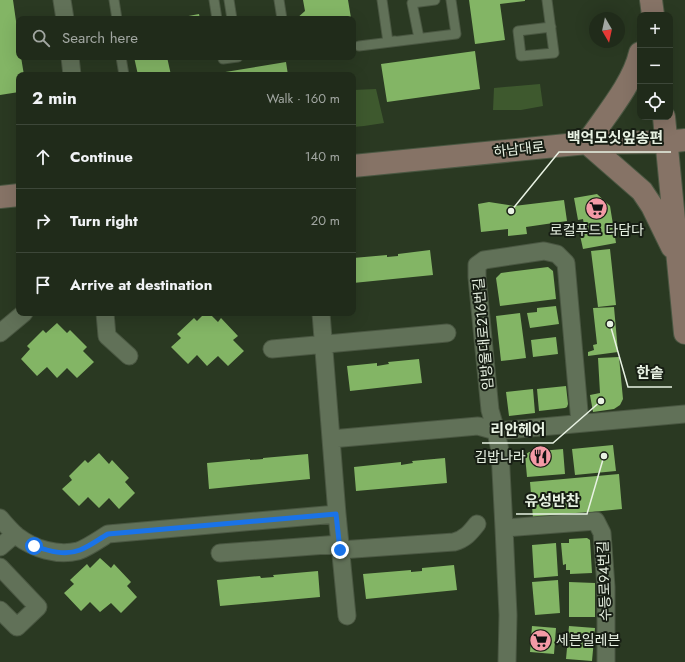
<!DOCTYPE html>
<meta charset="utf-8">
<style>
body{margin:0;font-family:Jost,"Noto Sans KR",sans-serif;background:#283323;color:#f1f3f6}
.controls{position:absolute;right:12px;top:12px;display:grid;overflow:hidden;border-radius:8px;box-shadow:0 4px 16px #0002}
.controls button{width:36px;height:36px;display:grid;place-items:center;padding:0;border:0;border-bottom:1px solid #3d4739;background:#202b1a;color:#f1f3f6;font:20px sans-serif}
.compass{position:absolute;left:589px;top:12px;width:36px;height:36px;border-radius:50%;background:#202b1a;box-shadow:0 4px 16px #0002;rotate:171deg}
.stop{position:absolute;width:12px;height:12px;margin:-9px;border:3px solid #1a73e8;border-radius:50%;background:#fff}
.stop.end{background:#1a73e8;border-color:#fff;box-shadow:0 1px 4px #0008}
.list{margin:0;padding:0;list-style:none}
h2{display:flex;justify-content:space-between;align-items:center;height:52px;margin:0;padding:0 16px;font-size:17px}
h2 small{font-size:13px;font-weight:400;color:#a2a7a2}
.list li{display:grid;grid-template-columns:26px 1fr auto;gap:12px;align-items:center;box-sizing:border-box;height:64px;padding:0 16px;border-top:1px solid #3d4739}
.list b{display:block;font-size:15px;white-space:nowrap}
.list em{font-size:13px;font-style:normal;color:#a2a7a2}
.icon{flex:none;width:22px;height:22px;fill:none;stroke:currentColor;stroke-width:2;stroke-linecap:round;stroke-linejoin:round}
.map{position:relative;flex:none;width:685px;height:662px;overflow:hidden}
.search{position:absolute;background:#202b1a;box-shadow:0 4px 16px #0002;left:16px;top:16px;width:340px;height:44px;display:flex;align-items:center;gap:10px;box-sizing:border-box;padding:0 14px;border-radius:8px;color:#a2a7a2;font-size:15px}
.panel{position:absolute;background:#202b1a;box-shadow:0 4px 16px #0002;left:16px;top:72px;width:340px;height:244px;border-radius:8px}
.map>svg:first-child{display:block}
.green{fill:#3e592e}
.building{fill:#83b565}
.lines{fill:none;stroke-linecap:round;stroke-linejoin:round}
.lane-casing{stroke:#4a5742;stroke-width:11}
.street-casing{stroke:#4a5742;stroke-width:19}
.secondary-casing{stroke:#4a5742;stroke-width:24}
.lane{stroke:#617158;stroke-width:9}
.street{stroke:#617158;stroke-width:17}
.secondary{stroke:#867366;stroke-width:22}
.route{stroke:#1a73e8;stroke-width:5}
.labels{text-anchor:middle;dominant-baseline:central;stroke-width:4;stroke-linejoin:round;paint-order:stroke}
.street-label{font-size:14px;fill:#e8f2e3;stroke:#171e14}
.poi-label{font-size:14px;fill:#e8f2e3;stroke:#171e14}
.leader{fill:none;stroke:#e8f2e3;stroke-width:1.5}
.callout-dot{fill:#e8f2e3;stroke:#171e14;stroke-width:1.5}
.callout-label{font-size:15px;text-anchor:middle;font-weight:bold;fill:#e8f2e3;stroke:#171e14;stroke-width:4;stroke-linejoin:round;paint-order:stroke}
</style>
<div class="map">
<svg width="685" height="662" viewBox="0 0 685 662">
<rect width="100%" height="100%" fill="#2a3922"/>
<path class="green" d="M540,84L543,106L521,110H493L494,88Z
M376,89L384,123L364,126L353,127V90Z"/>
<path class="building" d="M0,0H13L19,42V57H21L24,75H19V92L0,95Z
M303,0H348L351,18L344,19H296L305,11Z
M469,0H525V1L500,4L505,40L475,44Z
M199,14L200,19H178V18Z
M475,51L480,89L387,102L381,64Z
M134,57H167L171,75H138Z
M286,62L288,75H213V74Z
M597,194L610,206L616,243L583,249L578,226L584,225L583,219L578,220L574,198Z
M564,200L567,221L526,227L527,234L508,236V229L481,232L478,204L489,202L514,206Z
M610,249L616,305L598,307L591,251Z
M430,250L433,275L353,283V258L387,255V257L398,256V254Z
M548,267L553,271L556,299L500,306L496,278L501,273Z
M556,306L559,324L530,328L527,313L537,312V308Z
M614,307L618,352L588,356V352L594,350L593,345L597,344L593,308Z
M205,313H209L218,322L221,318L238,336L233,340L244,351L228,366L218,356L207,366L197,355L188,364L171,347L181,338L177,334L194,318L197,321Z
M520,313L526,358L501,361L496,316Z
M57,323L67,333L70,330L87,347L83,351L94,362L77,378L67,368L57,378L47,367L37,376L21,359L30,349L27,346L43,330L46,333Z
M556,337L558,354L533,357L531,340Z
M619,357L623,399L620,405L614,409L593,412L590,395L600,393L598,358Z
M419,359L422,383L350,391L347,366L377,363V366L389,364L388,362Z
M566,386L568,404L567,407L565,408L539,411L537,389Z
M533,389L535,413L509,416L506,392Z
M613,445L616,471L575,475L572,449Z
M563,449L565,474L527,477L525,455L529,452Z
M99,453L109,464L112,460L129,478L125,482L135,493L119,509L109,498L99,508L88,497L79,506L62,489L72,480L69,476L85,460L88,463Z
M308,454L310,479L209,489L207,463L250,459V460L263,459V458Z
M445,458L447,483L356,491L354,467L401,462V465L413,463L412,461Z
M619,474L622,509L533,518L530,482Z
M587,538L590,540L592,573L570,574V570H566V564L563,565L561,543H569V539Z
M556,543L558,576L534,578L532,545Z
M100,558L111,568L114,564L131,582L127,586L137,597L121,613L111,603L100,612L90,602L81,611L64,593L74,584L70,580L87,564L90,568Z
M454,565L457,590L366,599L363,574L411,570V572L422,571V568Z
M318,571L320,597L220,606L217,580L260,576L261,578L274,577L273,575Z
M558,580L560,613L535,615L532,582Z
M569,582L595,583V617H569Z
M532,626L556,628L554,654L530,652Z
M569,626L595,628L592,661L566,659Z"/>
<g class="lines">
<defs>
<path id="lane" d="M114,0L117,19
M214,0L217,19
M229,0L232,19
M279,0L282,19
M382,0L388,42L395,41
M547,0L554,53L521,56L518,31L551,27
M419,38L412,3L435,0
M359,46L456,34L451,0
M121,57L124,75
M223,57V59L238,57"/>
<path id="street" d="M62,0L65,19
M70,57L72,75
M105,313L107,336L129,356
M321,313L337,514L347,616
M0,333L24,313
M272,349L447,333
M331,439L478,426L496,431L685,414
M0,518C5,524 11,531 17,536C34,549 57,556 78,551C87,548 100,539 108,534L337,514
M504,528L596,521L602,533L606,587V662
M0,547L15,534
M340,550L454,542C465,539 470,533 477,524
M220,553L340,544
M0,567L38,607L17,627L0,610
M507,662L508,615L504,528L500,451L496,431L490,410L477,277V265L484,260L544,251L557,254L566,263L580,423"/>
<path id="secondary" d="M651,0L653,15
M664,117L685,333
M587,143L642,191L652,206L672,247
M587,143C605,116 633,84 640,53
M353,166L587,143L666,142L685,140
M0,197L19,195"/>
</defs>
<use href="#lane" class="lane-casing"/>
<use href="#street" class="street-casing"/>
<use href="#secondary" class="secondary-casing"/>
<use href="#lane" class="lane"/>
<use href="#street" class="street"/>
<use href="#secondary" class="secondary"/>
</g>
<g class="lines">
<path class="route" d="M34,546C49,551 65,556 80,550C90,546 99,539 108,534L336,514L340,550"/>
</g>
<defs>
<symbol id="supermarket-disc" viewBox="-11 -11 22 22"><circle r="9.5" fill="#f49aa6" stroke="#171e14"/><path d="M-6-5.5h2.5l.6 2H6L4.5 2H-2.5L-4.4-4H-6ZM-1.5 3.2a1.3 1.3 0 1 0 .1 0ZM3 3.2a1.3 1.3 0 1 0 .1 0Z" fill="#111"/></symbol>
<symbol id="restaurant-disc" viewBox="-11 -11 22 22"><circle r="9.5" fill="#f49aa6" stroke="#171e14"/><path d="M-5-6h1v4h1v-4h1v4h1v-4h1v5L-1.5 .5V6h-2V.5L-5-1ZM5-6V6H3V1.5H1.5Q1.5-4 5-6Z" fill="#111"/></symbol>
</defs>
<g fill-rule="evenodd">
<use href="#supermarket-disc" x="584" y="196" width="25" height="25"/>
<use href="#restaurant-disc" x="528" y="444" width="25" height="25"/>
<use href="#supermarket-disc" x="528" y="628" width="25" height="25"/>
</g>
<g class="labels">
<g class="street-label">
<text transform="translate(519 149) rotate(-6)">하남대로</text>
<text transform="translate(483 334) rotate(-95)">임방울대로216번길</text>
<text transform="translate(604 581) rotate(-92)">수등로94번길</text>
</g>
<g class="poi-label">
<text x="597" y="230">로컬푸드 다담다</text>
<text x="526" y="457" text-anchor="end">김밥나라</text>
<text x="556" y="640" text-anchor="start">세븐일레븐</text>
</g>
</g>
<path class="leader" d="M511 211L559 152H671M610 324L628 387H672M601 401L553 443H482M604 456L587 514H516"/>
<g class="callout-dot">
<circle cx="511" cy="211" r="4"/>
<circle cx="610" cy="324" r="4"/>
<circle cx="601" cy="401" r="4"/>
<circle cx="604" cy="456" r="4"/>
</g>
<g class="callout-label">
<text x="615" y="143">백억모싯잎송편</text>
<text x="650" y="378">한솥</text>
<text x="518" y="435">리안헤어</text>
<text x="552" y="506">유성반찬</text>
</g>
</svg>
<div class="controls">
<button>+</button>
<button>−</button>
<button><svg class="icon" aria-label="locate" viewBox="0 0 24 24"><circle cx="12" cy="12" r="6"/><path d="M12 2v4M12 18v4M2 12h4M18 12h4"/></svg></button>
</div>
<svg class="compass" viewBox="-18 -18 36 36"><path d="M0-13l5 13h-10z" fill="#e53935"/><path d="M0 13l5-13h-10z" fill="#a2a7a2"/></svg>
<div class="stop" style="left:34px;top:546px"></div>
<div class="stop end" style="left:340px;top:550px"></div>
<div class="search"><svg class="icon" aria-label="search" viewBox="0 0 24 24"><circle cx="10" cy="10" r="6"/><path d="M15 15l6 6"/></svg>Search here</div>
<section class="panel">
<h2>2 min<small>Walk · 160 m</small></h2>
<ul class="list">
<li><svg class="icon" aria-label="ahead" viewBox="0 0 24 24"><path d="M12 20V5M6 11l6-6 6 6"/></svg><div><b>Continue</b></div><em>140 m</em></li>
<li><svg class="icon" aria-label="right" viewBox="0 0 24 24"><path d="M7 20v-9h11M14 6l5 5-5 5"/></svg><div><b>Turn right</b></div><em>20 m</em></li>
<li><svg class="icon" aria-label="arrive" viewBox="0 0 24 24"><path d="M6 21V4h12l-3 4 3 4H6"/></svg><div><b>Arrive at destination</b></div></li>
</ul>
</section>
</div>
